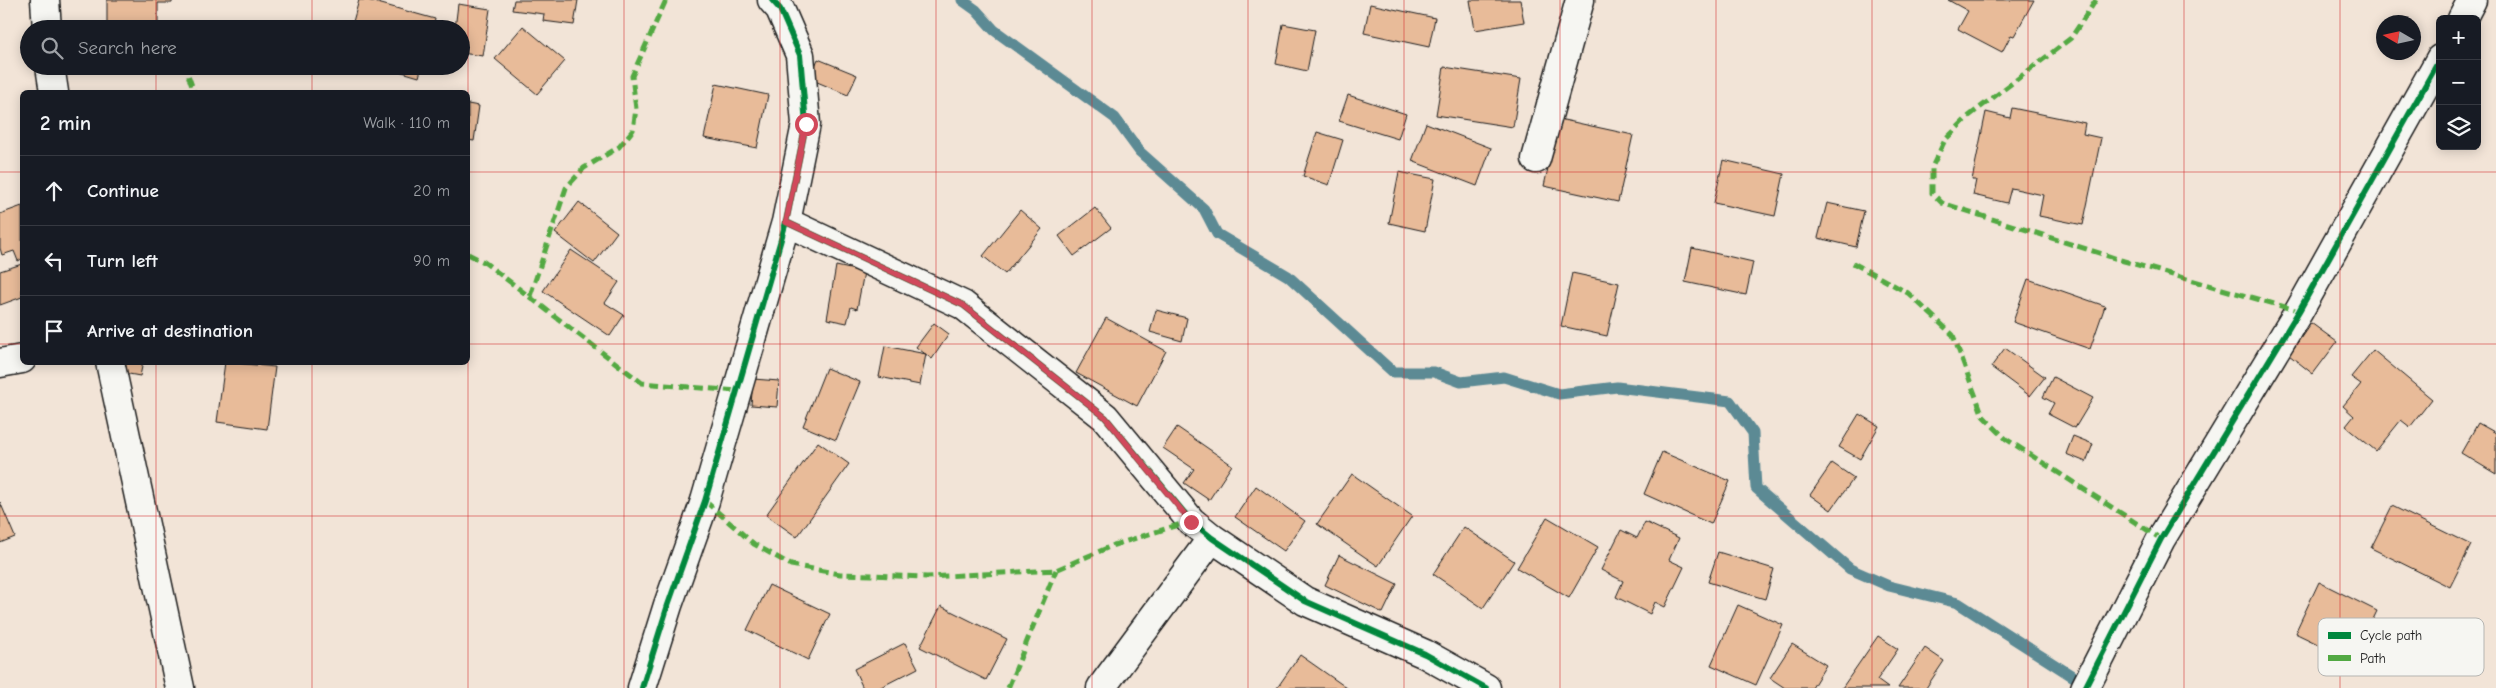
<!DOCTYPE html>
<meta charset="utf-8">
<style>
body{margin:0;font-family:"Comic Neue",sans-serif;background:#20242c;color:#f1f3f6}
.controls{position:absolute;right:15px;top:15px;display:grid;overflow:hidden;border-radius:8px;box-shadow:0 2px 12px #0003}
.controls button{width:45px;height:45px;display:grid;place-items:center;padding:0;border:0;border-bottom:1px solid #363941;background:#171b24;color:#f1f3f6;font:25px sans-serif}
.compass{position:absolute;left:2376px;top:15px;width:45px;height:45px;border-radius:50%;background:#171b24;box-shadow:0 2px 12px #0003;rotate:279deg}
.stop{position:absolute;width:15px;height:15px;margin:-11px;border:4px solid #d1495b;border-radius:50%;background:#fff}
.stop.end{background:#d1495b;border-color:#fff;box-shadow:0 1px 5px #0008}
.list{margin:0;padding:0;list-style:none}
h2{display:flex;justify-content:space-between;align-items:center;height:65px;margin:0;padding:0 20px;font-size:21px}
h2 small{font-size:16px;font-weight:400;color:#9ea1a6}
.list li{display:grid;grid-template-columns:32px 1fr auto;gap:15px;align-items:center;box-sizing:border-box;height:70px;padding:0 20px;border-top:1px solid #363941}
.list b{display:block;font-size:19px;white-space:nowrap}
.list em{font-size:16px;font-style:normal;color:#9ea1a6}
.icon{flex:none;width:28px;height:28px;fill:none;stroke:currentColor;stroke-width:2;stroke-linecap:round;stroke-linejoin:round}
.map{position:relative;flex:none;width:2496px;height:688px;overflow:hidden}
.search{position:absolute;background:#171b24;box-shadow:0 2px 12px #0003;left:20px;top:20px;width:450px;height:55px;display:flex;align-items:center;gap:12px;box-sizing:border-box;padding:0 18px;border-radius:28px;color:#9ea1a6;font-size:19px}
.panel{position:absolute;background:#171b24;box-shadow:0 2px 12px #0003;left:20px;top:90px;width:450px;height:275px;border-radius:8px}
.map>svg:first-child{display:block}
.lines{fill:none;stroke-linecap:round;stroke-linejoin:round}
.stream{stroke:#5c8a94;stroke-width:11}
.building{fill:#e8bb99;stroke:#1c1c1c}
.minor-casing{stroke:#1c1c1c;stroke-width:31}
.minor{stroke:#f6f6f2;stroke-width:28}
.quiet{stroke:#52a943;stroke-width:5;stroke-dasharray:10 5;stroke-linecap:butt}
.cycleway-casing{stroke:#f6f6f2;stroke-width:9}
.cycleway{stroke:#00873e;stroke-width:6}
.route{stroke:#d1495b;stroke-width:6}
.grid{fill:none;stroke:#d62828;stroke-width:1;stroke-opacity:0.55}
.key{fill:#f6f6f2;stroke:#b5b5b2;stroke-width:1}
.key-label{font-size:14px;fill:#1c1c1c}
</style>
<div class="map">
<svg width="2496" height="688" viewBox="0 0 2496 688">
<rect width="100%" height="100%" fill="#f2e4d7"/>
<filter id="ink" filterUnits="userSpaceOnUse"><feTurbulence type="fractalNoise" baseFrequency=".02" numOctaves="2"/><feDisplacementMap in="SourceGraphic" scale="10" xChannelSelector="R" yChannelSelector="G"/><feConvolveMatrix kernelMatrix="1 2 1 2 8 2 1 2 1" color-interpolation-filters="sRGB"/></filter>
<g filter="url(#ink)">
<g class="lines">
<path class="stream" d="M962,0L976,10L994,30L1115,118L1140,152L1204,209L1217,234L1288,276L1393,372H1434L1461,382L1504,377L1559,394L1617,387L1730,401L1753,433L1756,488L1850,569L1889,586L1958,603L2088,686"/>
</g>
<path class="building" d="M107,0H172V3H158V28H107Z
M359,0H367L435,19L433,29H351Z
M514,0H578L574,25L543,21L544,14L512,10Z
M1470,0H1520L1524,22L1475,30Z
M1948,0H2034L2014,36L2011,35L2002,52L1958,29L1968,11Z
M458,4L490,9L483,56L461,53V29H455Z
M1370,4L1435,18L1429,47L1364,33Z
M1283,24L1315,30L1307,71L1276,64Z
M523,26L565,61L537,94L495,59Z
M818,59L857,75L848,95L810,79Z
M382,66H422L419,77Z
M1444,67L1521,79L1513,127L1436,115Z
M716,84L768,95L757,148L704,138Z
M1348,95L1406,114L1398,139L1339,121Z
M468,104L479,106L474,141L468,140Z
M2012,108L2085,123L2083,134L2101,138L2083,225L2039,216L2043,195L2011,188L2007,203L1973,195L1976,180H1972L1986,112L2010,118Z
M1559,119L1633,135L1618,202L1544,186Z
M1426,123L1491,148L1477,186L1412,161Z
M1317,132L1343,140L1329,185L1303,176Z
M1723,160L1784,174L1775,216L1714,203Z
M1399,172L1435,179L1425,231L1389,223Z
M579,202L617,232L594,263L555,233Z
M1827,203L1864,211L1856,247L1818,238Z
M22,206V259L18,261L14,251L2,255L0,248V214Z
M1095,208L1111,228L1074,256L1059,236Z
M1020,210L1042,229L1005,274L983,256Z
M1692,248L1753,262L1746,295L1685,282Z
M571,250L619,282L605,303L624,315L610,336L543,291Z
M22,264V297L0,305V271Z
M836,266L864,272L857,309L851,307L847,323L827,319Z
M1572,273L1619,283L1607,336L1561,326Z
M2028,279L2105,306L2090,349L2013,322Z
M1156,310L1187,318L1182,341L1150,332Z
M1106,318L1166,351L1137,406L1076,373Z
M934,323L949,334L932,359L916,347Z
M2311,323L2337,342L2313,374L2289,355Z
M885,346L926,354L920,385L879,377Z
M2005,348L2045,377L2030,396L1991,367Z
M2373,350L2432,399L2410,427L2401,420L2376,451L2346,426L2354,416L2343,406L2361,384L2351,377Z
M120,362H143L140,376L118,372Z
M225,362L275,367L267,429L217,422Z
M826,368L860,382L836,440L803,426Z
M2053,377L2093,398L2075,428L2048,414L2054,403L2043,397Z
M753,379L779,381L777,407L751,405Z
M1859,414L1879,426L1860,459L1839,447Z
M2478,423L2496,433V474L2461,453Z
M1177,427L1232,465L1209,500L1184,483L1194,469L1163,448Z
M2073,436L2093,444L2086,462L2066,454Z
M818,442L849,464L797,537L766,515Z
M1662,452L1730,481L1711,524L1644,494Z
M1832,463L1854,478L1831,510L1810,495Z
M1352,474L1412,516L1378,566L1317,524Z
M1256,486L1305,521L1284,551L1235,517Z
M0,502L15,537L0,543Z
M2392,506L2471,545L2450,587L2371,548Z
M1547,517L1598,547L1569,598L1517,568Z
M1645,522L1679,538L1669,560L1684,567L1665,607L1655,602L1650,614L1616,597L1623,581L1601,570L1621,530L1637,538Z
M1464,527L1514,561L1483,608L1433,574Z
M1718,552L1774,569L1765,599L1708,582Z
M1339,555L1397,584L1383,613L1325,585Z
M2319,582L2377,611L2353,661L2295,633Z
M769,585L830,614L808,660L747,630Z
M1738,605L1783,625L1756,685L1711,665Z
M941,606L1007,639L986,680L920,647Z
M1878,636L1898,649L1877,680L1888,688H1842Z
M905,643L918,668L879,688H863L854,669Z
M1792,644L1826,665L1812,688H1785L1770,678Z
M1925,648L1944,661L1926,688H1898Z
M1300,655L1347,688H1277Z"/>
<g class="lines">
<defs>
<path id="minor" d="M45,0L47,29
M2462,19L2472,0
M50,66L54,92
M1536,159L1580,0
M786,222L963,305L1105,417L1191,521L1212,538L1305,601L1425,654L1486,688
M110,362L180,688
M0,363L22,359
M642,688L668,605L705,501L737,391L786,222L806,124L800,55L780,9L772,0
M1101,688L1212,538
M2085,688L2161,539L2299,311L2440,59"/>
</defs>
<use href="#minor" class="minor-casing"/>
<use href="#minor" class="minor"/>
<path class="quiet" d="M2096,0L2071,38L1969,116L1945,140L1932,167V193L1942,203L2124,261L2299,311
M179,66L186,69L194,92
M50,72L128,66
M468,254L484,262L642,383L737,391
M1853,263L1908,293L1953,335L1983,416L2006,439L2161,539
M530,296L566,188L584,168L619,147L633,130L636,109L632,76L666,0
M705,501L754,544L791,565L840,574L927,577L1056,570L1114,545L1191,521
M1008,688L1056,570"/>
<defs>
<path id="cycleway" d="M786,222L963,305L1105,417L1191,521L1212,538L1305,601L1425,654L1486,688
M642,688L668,605L705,501L737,391L786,222L806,124L800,55L780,9L772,0
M2085,688L2161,539L2299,311L2440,59"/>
</defs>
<use href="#cycleway" class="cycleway-casing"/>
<use href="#cycleway" class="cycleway"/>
</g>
</g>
<g class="lines" filter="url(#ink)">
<path class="route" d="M806,124L786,222L963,305L1105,417L1191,522"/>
</g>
<path class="grid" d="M156,0V29M312,0V29M468,0V688M624,0V688M780,0V688M936,0V688M1092,0V688M1248,0V688M1404,0V688M1560,0V688M1716,0V688M1872,0V688M2028,0V688M2184,0V688M2340,0V688M156,66V92M312,66V92M0,172H22M468,172H2496M0,344H22M468,344H2496M156,362V688M312,362V688M0,516H2496"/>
<rect x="2318" y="618" width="166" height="58" rx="8" class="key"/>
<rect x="2328" y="632" width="23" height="7" fill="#00873e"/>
<rect x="2328" y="655" width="23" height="6" fill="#52a943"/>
<g class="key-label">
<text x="2360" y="640">Cycle path</text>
<text x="2360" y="663">Path</text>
</g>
</svg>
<div class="controls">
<button>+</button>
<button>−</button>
<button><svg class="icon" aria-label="layers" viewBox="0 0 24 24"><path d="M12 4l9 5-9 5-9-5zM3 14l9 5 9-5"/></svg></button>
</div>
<svg class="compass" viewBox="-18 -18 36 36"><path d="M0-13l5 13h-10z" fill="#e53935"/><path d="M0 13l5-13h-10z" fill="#9ea1a6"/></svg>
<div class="stop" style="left:806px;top:124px"></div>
<div class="stop end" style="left:1191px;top:522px"></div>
<div class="search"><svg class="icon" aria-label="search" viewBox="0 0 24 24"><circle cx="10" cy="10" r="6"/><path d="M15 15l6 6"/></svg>Search here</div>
<section class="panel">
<h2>2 min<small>Walk · 110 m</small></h2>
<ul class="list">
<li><svg class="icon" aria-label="ahead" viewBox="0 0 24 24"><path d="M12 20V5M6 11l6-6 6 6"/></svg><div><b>Continue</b></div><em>20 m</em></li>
<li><svg class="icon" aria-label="left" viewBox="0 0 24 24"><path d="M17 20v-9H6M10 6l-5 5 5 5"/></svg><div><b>Turn left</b></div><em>90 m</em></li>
<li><svg class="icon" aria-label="arrive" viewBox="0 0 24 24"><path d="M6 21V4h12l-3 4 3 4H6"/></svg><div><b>Arrive at destination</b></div></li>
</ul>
</section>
</div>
